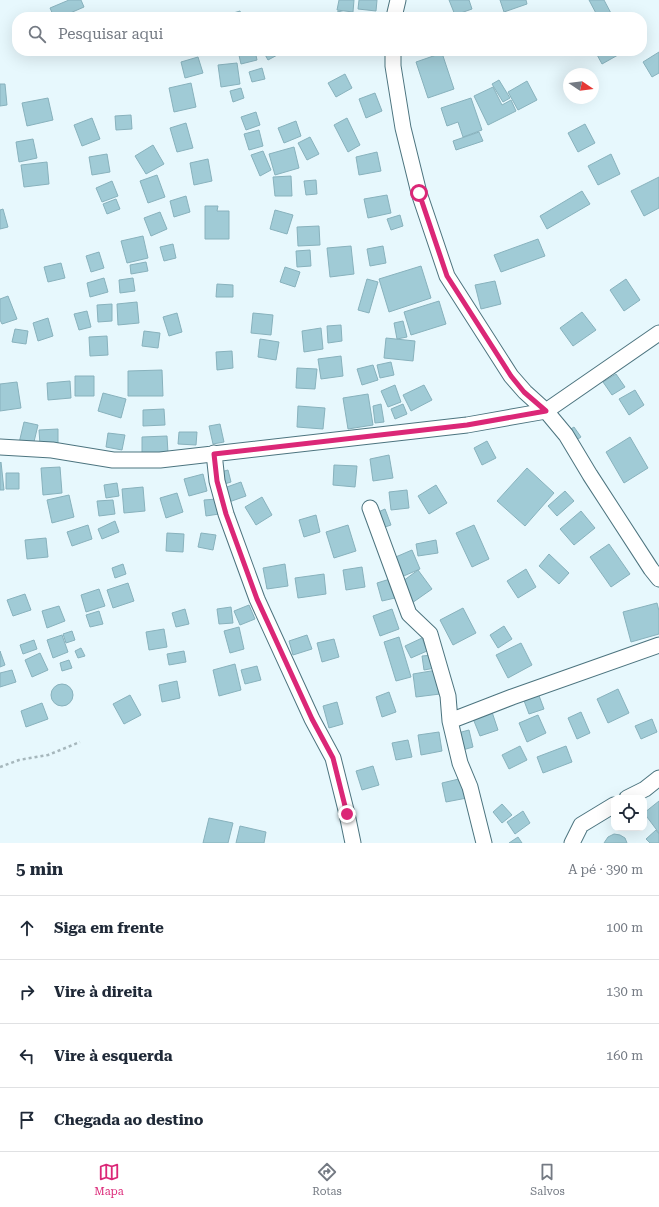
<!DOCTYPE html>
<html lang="pt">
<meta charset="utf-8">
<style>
body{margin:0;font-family:"Roboto Serif",serif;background:#f6f6f7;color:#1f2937}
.controls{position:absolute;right:12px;bottom:12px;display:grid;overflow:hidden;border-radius:8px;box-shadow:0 4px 16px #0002}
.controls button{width:36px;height:36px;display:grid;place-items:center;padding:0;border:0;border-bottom:1px solid #e0e1e3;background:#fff;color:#1f2937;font:20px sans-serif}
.compass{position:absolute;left:563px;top:68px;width:36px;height:36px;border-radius:50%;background:#fff;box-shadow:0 4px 16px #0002;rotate:103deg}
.stop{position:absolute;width:12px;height:12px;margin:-9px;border:3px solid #db2777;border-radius:50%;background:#fff}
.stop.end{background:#db2777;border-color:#fff;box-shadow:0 1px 4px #0008}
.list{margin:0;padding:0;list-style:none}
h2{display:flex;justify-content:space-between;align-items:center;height:52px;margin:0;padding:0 16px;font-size:17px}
h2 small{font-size:13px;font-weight:400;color:#747a83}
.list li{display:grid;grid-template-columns:26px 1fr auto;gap:12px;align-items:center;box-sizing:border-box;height:64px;padding:0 16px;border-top:1px solid #e0e1e3}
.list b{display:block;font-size:15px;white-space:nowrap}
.list em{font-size:13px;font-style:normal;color:#747a83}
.icon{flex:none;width:22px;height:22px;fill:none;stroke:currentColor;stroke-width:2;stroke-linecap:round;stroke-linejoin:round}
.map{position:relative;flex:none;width:659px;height:843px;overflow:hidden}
.search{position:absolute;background:#fff;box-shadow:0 4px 16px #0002;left:12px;right:12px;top:12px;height:44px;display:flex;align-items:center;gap:10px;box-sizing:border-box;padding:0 14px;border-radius:16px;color:#747a83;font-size:15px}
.sheet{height:308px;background:#fff}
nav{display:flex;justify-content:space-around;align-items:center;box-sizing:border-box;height:56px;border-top:1px solid #e0e1e3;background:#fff;font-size:11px;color:#747a83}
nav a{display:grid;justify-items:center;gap:2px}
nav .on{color:#db2777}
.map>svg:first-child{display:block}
.building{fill:#a0cbd6;stroke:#88b2bd}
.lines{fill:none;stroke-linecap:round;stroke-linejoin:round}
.street-casing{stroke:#4c747f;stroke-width:17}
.path{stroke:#a6b7bc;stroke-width:2.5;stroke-dasharray:3 3;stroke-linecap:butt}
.street{stroke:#fff;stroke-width:15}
.route{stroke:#db2777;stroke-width:5}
</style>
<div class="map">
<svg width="659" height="843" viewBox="0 0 659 843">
<rect width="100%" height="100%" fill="#e7f8fd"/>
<path class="building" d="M69,0H81L84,7L61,17H54L50,8Z
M339,0H354L353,12L337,10Z
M359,0H377L376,11L358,9Z
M449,0H469L472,9L455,15Z
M500,0H526L527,4L504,12Z
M589,0H604L613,17H598Z
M240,11L242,17H220Z
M338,11L360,17H337Z
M238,51H255L257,60L241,64Z
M263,51H280L281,53L268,60Z
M595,51H625L602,64Z
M659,52V73L652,77L643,62Z
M442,53L454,89L428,98L416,62Z
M198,57L203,73L185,78L181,62Z
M237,63L240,84L221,87L218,65Z
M262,68L265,79L252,82L249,72Z
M345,74L352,88L336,97L328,83Z
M499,80L510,98L503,102L492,84Z
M527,81L537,100L518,110L508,92Z
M191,83L196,107L174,112L169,88Z
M0,84H5L7,105L0,106Z
M493,87L502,105L511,100L516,111L488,125L474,96Z
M241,88L244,98L233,102L230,91Z
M375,93L382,111L366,118L359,99Z
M48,98L53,120L27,126L22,103Z
M471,98L482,130L463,137L458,122L447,126L441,108Z
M256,112L260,125L246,130L241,117Z
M131,115L132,129L116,130L115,116Z
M92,118L100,139L82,146L74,125Z
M347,118L360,145L348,152L334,125Z
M296,121L301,136L284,143L278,128Z
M186,123L193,148L177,152L170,128Z
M585,124L595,143L578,152L568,133Z
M259,130L263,146L249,150L244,134Z
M479,132L483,141L456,150L453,141Z
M310,137L319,154L307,160L298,143Z
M33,139L37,158L19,162L16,142Z
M153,145L164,164L146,174L135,156Z
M294,147L299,168L275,175L269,154Z
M263,151L271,170L260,176L251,155Z
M377,152L381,171L359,175L356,157Z
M107,154L110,172L92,175L89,157Z
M611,154L620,174L598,185L588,166Z
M208,159L212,181L194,185L190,163Z
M47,162L49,184L24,187L21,165Z
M157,175L165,197L148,203L140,181Z
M291,176L292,196H275L273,177Z
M659,177V208L644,216L631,191Z
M316,180L317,194L306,195L304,181Z
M112,181L118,196L102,202L96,188Z
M582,191L590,204L547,229L540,216Z
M387,195L391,213L368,218L364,199Z
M186,196L190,212L174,217L170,201Z
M116,199L120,209L107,214L103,204Z
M205,206H218L217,211H229V239H205Z
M3,209L8,227L0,229V210Z
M275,210L293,215L287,234L270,229Z
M160,212L167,229L151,236L144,218Z
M400,215L403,226L391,230L387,219Z
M319,226L320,245L298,246L297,227Z
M143,236L148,258L127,263L121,241Z
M538,239L545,256L501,272L494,255Z
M173,244L176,258L164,261L160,247Z
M351,246L354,274L330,277L327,248Z
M383,246L386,263L370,266L367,249Z
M310,250L311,266L297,267L296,251Z
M99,252L104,268L91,272L86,256Z
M146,262L148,271L131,274L130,265Z
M61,263L65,278L48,282L44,267Z
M421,266L431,298L389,312L379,279Z
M285,267L300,272L295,287L280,282Z
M104,278L108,292L90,297L87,283Z
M133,278L135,291L120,293L119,280Z
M367,279L378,282L369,313L358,310Z
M626,279L640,300L624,311L610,290Z
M495,281L501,304L481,309L475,285Z
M217,284L233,285V297H216Z
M8,296L17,319L2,324L0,320V299Z
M439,301L446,324L411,335L404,312Z
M137,302L139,323L118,325L117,304Z
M112,304V321L98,322L97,305Z
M87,311L91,327L79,330L74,314Z
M582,312L596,330L573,346L560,328Z
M177,313L182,332L169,336L163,317Z
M253,313L273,315L271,335L251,333Z
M48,318L53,336L38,341L33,323Z
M403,321L407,337L397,339L394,323Z
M341,325L342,341L328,343L327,326Z
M321,328L323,349L304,352L302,331Z
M15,329L28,331L26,344L12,342Z
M144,331L160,333L158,348L142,346Z
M107,336L108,355L90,356L89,337Z
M386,338L415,341L413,361L384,358Z
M260,339L279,342L276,360L258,357Z
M232,351L233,368L217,370L216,352Z
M341,356L343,376L321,379L318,359Z
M391,362L394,375L380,378L377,365Z
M373,365L378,380L362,385L357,369Z
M297,368L317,369L315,389L296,388Z
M162,370L163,396H128V371Z
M616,374L625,387L612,395L603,382Z
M75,376H94V396H75Z
M70,381L71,398L48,400L47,383Z
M17,382L21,408L0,411V384Z
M395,385L401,402L388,407L381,391Z
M424,385L432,400L411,411L403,395Z
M635,390L644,405L629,415L619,399Z
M103,393L126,399L121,418L98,411Z
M368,394L373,425L348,429L343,398Z
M381,404L384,422L375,423L373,406Z
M403,404L407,414L395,419L391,409Z
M298,406L325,408L323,429L297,427Z
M164,409L165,425L143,426V410Z
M24,422L38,425L33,446L19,443Z
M220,424L224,442L213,444L209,426Z
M574,427L581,437L572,443L566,432Z
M58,429V444L40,445L39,430Z
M179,432H197L196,445L178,444Z
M108,433L125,435L122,450L106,447Z
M167,436L168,453L142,455V437Z
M630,437L648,468L624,483L606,452Z
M487,441L496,458L482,465L474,448Z
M389,455L393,478L373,481L370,459Z
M1,462L4,490H0V463Z
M334,465L357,466L355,487L333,485Z
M60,467L62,493L43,495L41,468Z
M527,468L554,493L525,526L497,501Z
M228,470L231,482L221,485L217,473Z
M6,473H19V489H6Z
M203,474L207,491L189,496L184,479Z
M241,482L246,496L229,502L224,488Z
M117,483L119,496L106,498L104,485Z
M436,485L447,503L429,514L418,496Z
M143,487L145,511L124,513L122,489Z
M407,490L409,508L391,510L389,492Z
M565,491L574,501L557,516L548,506Z
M177,493L183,512L166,518L160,498Z
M69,495L74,517L52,523L47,500Z
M262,497L272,515L256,525L245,507Z
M217,499L219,514L206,516L204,500Z
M113,500L115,514L99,516L97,501Z
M385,509L391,525L382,528L376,513Z
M581,511L595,528L574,545L560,529Z
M316,515L320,532L304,537L299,520Z
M115,521L119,532L102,539L98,529Z
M88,525L92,539L72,546L67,532Z
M348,525L356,551L334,558L326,532Z
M474,525L489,559L472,567L456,533Z
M167,533L184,534L183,552L166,551Z
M201,533L216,535L213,550L198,547Z
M46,538L48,557L27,559L25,540Z
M436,540L438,553L418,556L416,544Z
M609,544L630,574L611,587L590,557Z
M412,550L420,569L399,578L391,559Z
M549,554L569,573L559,584L539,566Z
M123,564L126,574L115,578L112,568Z
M285,564L288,586L267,589L263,568Z
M362,567L365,587L346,590L343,570Z
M526,569L536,587L518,598L507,581Z
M418,570L432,589L412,603L399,584Z
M324,574L326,594L298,598L295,578Z
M390,579L395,598L382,601L377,583Z
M128,583L134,601L113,608L107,590Z
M99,589L105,606L86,612L81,595Z
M25,594L31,610L13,616L7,600Z
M657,603L659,611V634L631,642L623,612Z
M249,605L255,619L240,625L234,611Z
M59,606L65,621L47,628L42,611Z
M231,607L233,623L219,624L217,609Z
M463,608L476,633L453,645L440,620Z
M185,609L189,624L176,627L172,613Z
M392,609L399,629L380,636L373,616Z
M99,611L103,624L90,627L86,615Z
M504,626L512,639L498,648L490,635Z
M239,627L244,649L230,653L224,631Z
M164,629L167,647L149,650L146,632Z
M72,631L75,640L66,643L63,634Z
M62,635L68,652L53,658L47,640Z
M307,635L312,649L293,655L289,641Z
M399,637L411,677L396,681L384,642Z
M422,638L427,651L411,658L405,646Z
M334,639L339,657L322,662L317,643Z
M34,640L37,649L23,654L20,645Z
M521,643L532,665L508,678L496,655Z
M81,648L85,656L78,658L75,651Z
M0,651L5,665L0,667Z
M184,651L186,662L169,665L167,654Z
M40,653L48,670L32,677L25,660Z
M434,655L435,668L424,670L422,656Z
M69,660L72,668L62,671L60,663Z
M235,664L241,690L219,696L213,670Z
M257,666L261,680L245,684L241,670Z
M12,670L16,682L0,687V673Z
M437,670L440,694L416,697L413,674Z
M177,681L180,698L162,702L159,685Z
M51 695a11 11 0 1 1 22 0a11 11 0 1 1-22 0Z
M618,689L629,713L608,723L597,699Z
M389,692L396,712L382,717L376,697Z
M538,693L544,709L529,714L523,698Z
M130,695L141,715L124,724L113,704Z
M337,702L343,724L329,728L323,706Z
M42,703L48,719L26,727L21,711Z
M491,709L498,730L480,736L472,716Z
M581,712L590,733L577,739L568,718Z
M538,715L546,733L527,742L519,723Z
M652,719L657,732L641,739L635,726Z
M469,730L473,747L459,751L454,734Z
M439,732L442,751L421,755L418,735Z
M408,740L412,757L396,760L392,743Z
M520,746L527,760L509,769L502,755Z
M566,746L572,762L543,773L537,757Z
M373,766L379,785L362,790L356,771Z
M463,778L467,798L446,802L442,783Z
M659,801V833L644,813Z
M502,804L512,815L502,823L493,812Z
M523,811L530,823L515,834L507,822Z
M209,818L233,823L228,843H203Z
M240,826L266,832L264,843H236Z
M656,830L659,834V843H650L646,839Z
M614,834L620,835L625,838L627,843H604L608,837Z
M518,837L522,843H509Z"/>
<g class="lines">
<defs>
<path id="street" d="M394,17L398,0
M393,51V66L403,128L419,193L447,276L511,376L525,392L546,411L566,435L590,475L651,569L659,579
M0,447L52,450L113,460H160L467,425L546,411L659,333
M214,453L217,481L226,514L257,599L312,719L333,758L347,814L353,843
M370,508L409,614L430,634L448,696L450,721L460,763L470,787L484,843
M450,721L512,697L659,645
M627,798L645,789L659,778
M572,843L581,825L614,805"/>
</defs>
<use href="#street" class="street-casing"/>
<path class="path" d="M0,767L19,760L48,755L80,742"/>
<use href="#street" class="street"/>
</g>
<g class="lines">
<path class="route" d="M347,814L333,758L312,719L257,599L226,514L217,481L214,454L467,425L546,411L524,392L511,376L447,276L419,193"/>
</g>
</svg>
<div class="controls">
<button><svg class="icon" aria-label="locate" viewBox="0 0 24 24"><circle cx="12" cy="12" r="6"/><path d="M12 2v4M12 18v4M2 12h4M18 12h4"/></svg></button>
</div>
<svg class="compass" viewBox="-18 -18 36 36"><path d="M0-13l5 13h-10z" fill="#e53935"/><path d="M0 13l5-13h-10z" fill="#747a83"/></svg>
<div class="stop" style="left:419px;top:193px"></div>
<div class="stop end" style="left:347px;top:814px"></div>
<div class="search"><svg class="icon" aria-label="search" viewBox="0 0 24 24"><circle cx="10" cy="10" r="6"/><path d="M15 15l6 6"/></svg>Pesquisar aqui</div>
</div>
<section class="sheet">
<h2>5 min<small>A pé · 390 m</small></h2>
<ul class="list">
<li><svg class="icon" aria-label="ahead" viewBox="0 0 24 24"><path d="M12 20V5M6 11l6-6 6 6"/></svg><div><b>Siga em frente</b></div><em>100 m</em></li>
<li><svg class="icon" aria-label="right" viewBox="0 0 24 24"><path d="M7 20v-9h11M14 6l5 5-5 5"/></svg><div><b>Vire à direita</b></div><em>130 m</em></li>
<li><svg class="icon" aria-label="left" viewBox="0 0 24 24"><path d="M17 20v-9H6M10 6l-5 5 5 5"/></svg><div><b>Vire à esquerda</b></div><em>160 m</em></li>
<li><svg class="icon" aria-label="arrive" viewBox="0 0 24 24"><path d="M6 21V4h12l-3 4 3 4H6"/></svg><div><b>Chegada ao destino</b></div></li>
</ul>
</section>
<nav>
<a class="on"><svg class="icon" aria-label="map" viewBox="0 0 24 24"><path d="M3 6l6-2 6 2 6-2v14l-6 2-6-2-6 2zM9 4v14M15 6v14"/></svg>Mapa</a>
<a><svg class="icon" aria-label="directions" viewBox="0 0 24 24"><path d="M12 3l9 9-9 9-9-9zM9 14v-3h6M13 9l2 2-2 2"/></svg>Rotas</a>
<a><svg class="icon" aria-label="saved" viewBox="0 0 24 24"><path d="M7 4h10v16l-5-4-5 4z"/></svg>Salvos</a>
</nav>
